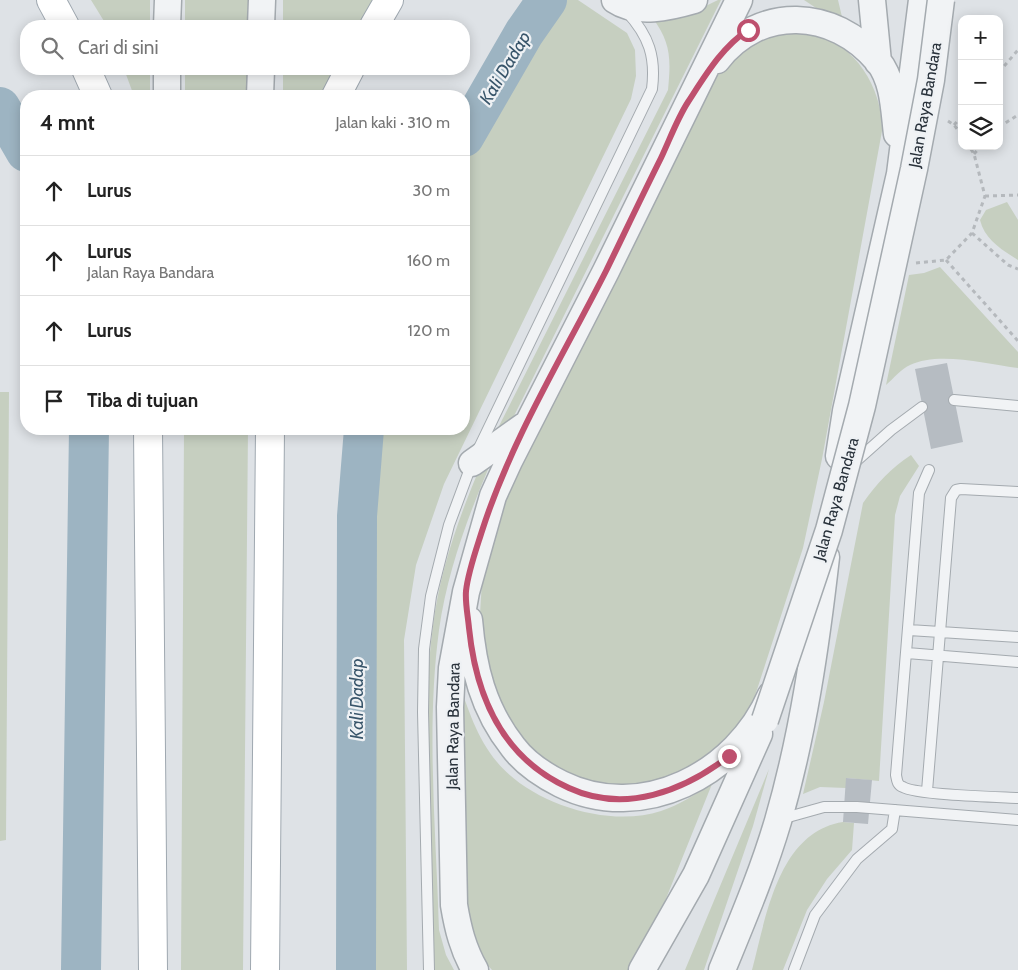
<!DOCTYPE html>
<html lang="id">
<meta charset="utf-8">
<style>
body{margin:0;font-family:Cabin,sans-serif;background:#f2f2f2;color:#222}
.controls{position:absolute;right:15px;top:15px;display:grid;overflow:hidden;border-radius:10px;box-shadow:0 2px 12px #0003}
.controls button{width:45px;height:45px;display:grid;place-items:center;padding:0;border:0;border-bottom:1px solid #e0e0e0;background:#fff;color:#222;font:25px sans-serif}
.stop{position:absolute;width:15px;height:15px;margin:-11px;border:4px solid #be506e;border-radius:50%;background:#fff}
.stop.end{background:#be506e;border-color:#fff;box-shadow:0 1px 5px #0008}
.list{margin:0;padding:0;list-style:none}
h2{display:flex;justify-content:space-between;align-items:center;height:65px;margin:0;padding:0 20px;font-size:21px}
h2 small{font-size:16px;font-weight:400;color:#767676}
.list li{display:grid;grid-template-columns:32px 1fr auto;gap:15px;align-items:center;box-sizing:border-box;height:70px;padding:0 20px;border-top:1px solid #e0e0e0}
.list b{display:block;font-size:19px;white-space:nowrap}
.list p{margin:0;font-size:16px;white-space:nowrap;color:#767676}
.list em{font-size:16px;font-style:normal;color:#767676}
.icon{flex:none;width:28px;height:28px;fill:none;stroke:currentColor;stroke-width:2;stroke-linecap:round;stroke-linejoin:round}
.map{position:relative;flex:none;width:1018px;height:970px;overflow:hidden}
.search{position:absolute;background:#fff;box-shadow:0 2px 12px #0003;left:20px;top:20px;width:450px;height:55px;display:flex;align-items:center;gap:12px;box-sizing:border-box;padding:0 18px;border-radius:20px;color:#767676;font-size:19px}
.panel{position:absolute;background:#fff;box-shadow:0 2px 12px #0003;left:20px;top:90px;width:450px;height:345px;border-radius:20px}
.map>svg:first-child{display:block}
.green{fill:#c6cfc0}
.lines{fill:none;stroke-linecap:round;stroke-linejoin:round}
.river{stroke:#9db4c2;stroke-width:40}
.building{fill:#b6bcc2}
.service-casing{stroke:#a4aaaf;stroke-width:12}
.tertiary-casing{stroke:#a4aaaf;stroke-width:29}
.primary-casing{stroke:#9fa8b0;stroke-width:30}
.path{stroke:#b5b9bd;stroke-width:3;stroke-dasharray:4 4;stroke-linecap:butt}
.service{stroke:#f1f3f5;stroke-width:10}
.tertiary{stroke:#f1f3f5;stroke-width:26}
.primary{stroke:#fff;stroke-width:28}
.tertiary-bridge-casing{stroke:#a4aaaf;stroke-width:29;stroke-linecap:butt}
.tertiary-bridge{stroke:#f1f3f5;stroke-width:26}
.route{stroke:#be506e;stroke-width:6}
.labels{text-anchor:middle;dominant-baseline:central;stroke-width:4.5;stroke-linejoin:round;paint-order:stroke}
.street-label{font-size:16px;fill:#29323b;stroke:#eef1f4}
.water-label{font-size:18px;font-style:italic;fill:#38556a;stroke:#eef1f4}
</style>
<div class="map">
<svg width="1018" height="970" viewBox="0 0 1018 970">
<rect width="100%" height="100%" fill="#dee2e6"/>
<path class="green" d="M91,0H150V26H107Z
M185,0H255L254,26H185Z
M283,0H376L361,26H283Z
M559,0H578L627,33L635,50L636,76L631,99L444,484L416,565L404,640L407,970H361L363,516L369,429H464V152L529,43Z
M718,0H721L511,422L496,432L668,90C671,58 671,43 652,17H683Z
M804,0H838L842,17L816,8Z
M780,31C791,32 804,31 814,34C856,44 883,90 882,131L822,459L803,548L753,702L733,731L696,765L645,784L605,786L571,777L538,758L507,722L489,690L479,630L482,581L503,501L711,83L739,50Z
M124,69H150V96H134Z
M185,69H254V96H185Z
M283,69H337L324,96H283Z
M1007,202L1018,220V260C1001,249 985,240 980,220L986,210Z
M940,267L1018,352V368C988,364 938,351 910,365C901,369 893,379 886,385L909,275L924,273Z
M0,392H9L6,840L0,841Z
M184,429H248L243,970H181Z
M911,455L919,466L900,496L895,515L879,781L847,778L846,788L820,787L803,794L824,702L863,503C877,483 891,468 911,455Z
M483,460L489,467C467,519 447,573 439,630C426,729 436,830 439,930L446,955L454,970H432C429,856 418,740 433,626C440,569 460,514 483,460Z
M458,680C468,709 477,738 497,762C532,804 609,828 661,811C679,805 696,794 712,784L649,941L629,970H492C475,952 470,928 464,904Z
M769,769L753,826L704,970H685Z
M843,822L854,823L852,850L827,879L807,910L783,970H752C766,918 778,832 843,822Z"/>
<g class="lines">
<path class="river" d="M0,107L26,152
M464,137L524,33L547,0
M81,970L89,429
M356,970L357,516L364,429"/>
</g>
<path class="building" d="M947,363L963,442L931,449L915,369Z
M846,778L872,780L868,824L843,822Z"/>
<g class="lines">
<defs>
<path id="service" d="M954,400L1018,406
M478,450L652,89C656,57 649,36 627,12
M854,463L891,430L922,407
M929,470L919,493L896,775C897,780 897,785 903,787C916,795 998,797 1018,798
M909,630L1018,637
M907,653L1018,662
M927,791L951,498L956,490L961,489L1018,492
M781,819L824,807H857L1018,820
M429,970L423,712L424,649L431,596L449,525L472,463
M794,970L815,915L857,859L892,829L895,810"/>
<path id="tertiary" d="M615,0C637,15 670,7 694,0
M872,0L878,62
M167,26L168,0
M261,26L262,0
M717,60C759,5 834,8 878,61C894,81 894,110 897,134
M167,96V69
M260,96L261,69
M839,456L846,411L900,174L922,0
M472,463L524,426
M469,620C473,668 483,709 513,747C525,763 543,775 561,784C642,824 737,774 771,695
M475,970C463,949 458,929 454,905L450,707L452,668L466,592L493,496L509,461L606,271L739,0
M642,970L696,875L759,734
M722,970C742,921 763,872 778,821C803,735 816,645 826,557"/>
<path id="primary" d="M51,0L65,26
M374,26L389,0
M86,69L98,96
M336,96L350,69
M148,429L153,970
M265,970L270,429"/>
</defs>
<use href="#service" class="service-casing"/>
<use href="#tertiary" class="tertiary-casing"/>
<use href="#primary" class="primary-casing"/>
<path class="path" d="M999,72L1018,50
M948,121L954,125L962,135
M954,125L962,116
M999,127L1018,115
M974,154L981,146
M985,196L1018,195
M972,233L1008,265L1018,269
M946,260L1018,341
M916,263L946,260L972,233L985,196L974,154L969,146"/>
<use href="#service" class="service"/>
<use href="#tertiary" class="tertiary"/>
<use href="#primary" class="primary"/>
<defs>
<path id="tertiary-bridge" d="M765,720L829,530L862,406L914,169L931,80L941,0"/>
</defs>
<use href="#tertiary-bridge" class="tertiary-bridge-casing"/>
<use href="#tertiary-bridge" class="tertiary-bridge"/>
</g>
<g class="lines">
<path class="route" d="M729,756C684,791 625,814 569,788C502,758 476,697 469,628C468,616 465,603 466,591C468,572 476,550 482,531C511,440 563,356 606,271C624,234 642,196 661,158C670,139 677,119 688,102C705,76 722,47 748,30"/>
</g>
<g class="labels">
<g class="street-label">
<text transform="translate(925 105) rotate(-80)">Jalan Raya Bandara</text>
<text transform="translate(836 499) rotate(-74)">Jalan Raya Bandara</text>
<text transform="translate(453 726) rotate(-89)">Jalan Raya Bandara</text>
</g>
<g class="water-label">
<text transform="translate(505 68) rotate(-59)">Kali Dadap</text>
<text transform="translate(357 699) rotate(-90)">Kali Dadap</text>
</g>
</g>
</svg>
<div class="controls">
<button>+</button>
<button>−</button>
<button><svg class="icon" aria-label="layers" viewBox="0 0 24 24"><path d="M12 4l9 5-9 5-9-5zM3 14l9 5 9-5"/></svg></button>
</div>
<div class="stop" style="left:748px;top:30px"></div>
<div class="stop end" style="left:729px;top:756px"></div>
<div class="search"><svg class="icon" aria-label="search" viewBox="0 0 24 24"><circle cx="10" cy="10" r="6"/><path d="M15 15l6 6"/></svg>Cari di sini</div>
<section class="panel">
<h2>4 mnt<small>Jalan kaki · 310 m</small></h2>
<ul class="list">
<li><svg class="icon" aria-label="ahead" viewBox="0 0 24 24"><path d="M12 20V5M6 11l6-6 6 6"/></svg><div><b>Lurus</b></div><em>30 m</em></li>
<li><svg class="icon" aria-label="ahead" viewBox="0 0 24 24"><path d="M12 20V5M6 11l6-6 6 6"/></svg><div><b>Lurus</b><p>Jalan Raya Bandara</p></div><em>160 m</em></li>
<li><svg class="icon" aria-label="ahead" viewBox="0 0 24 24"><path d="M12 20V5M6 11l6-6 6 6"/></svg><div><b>Lurus</b></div><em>120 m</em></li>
<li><svg class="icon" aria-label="arrive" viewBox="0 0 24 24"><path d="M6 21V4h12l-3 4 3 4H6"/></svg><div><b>Tiba di tujuan</b></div></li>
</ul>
</section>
</div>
